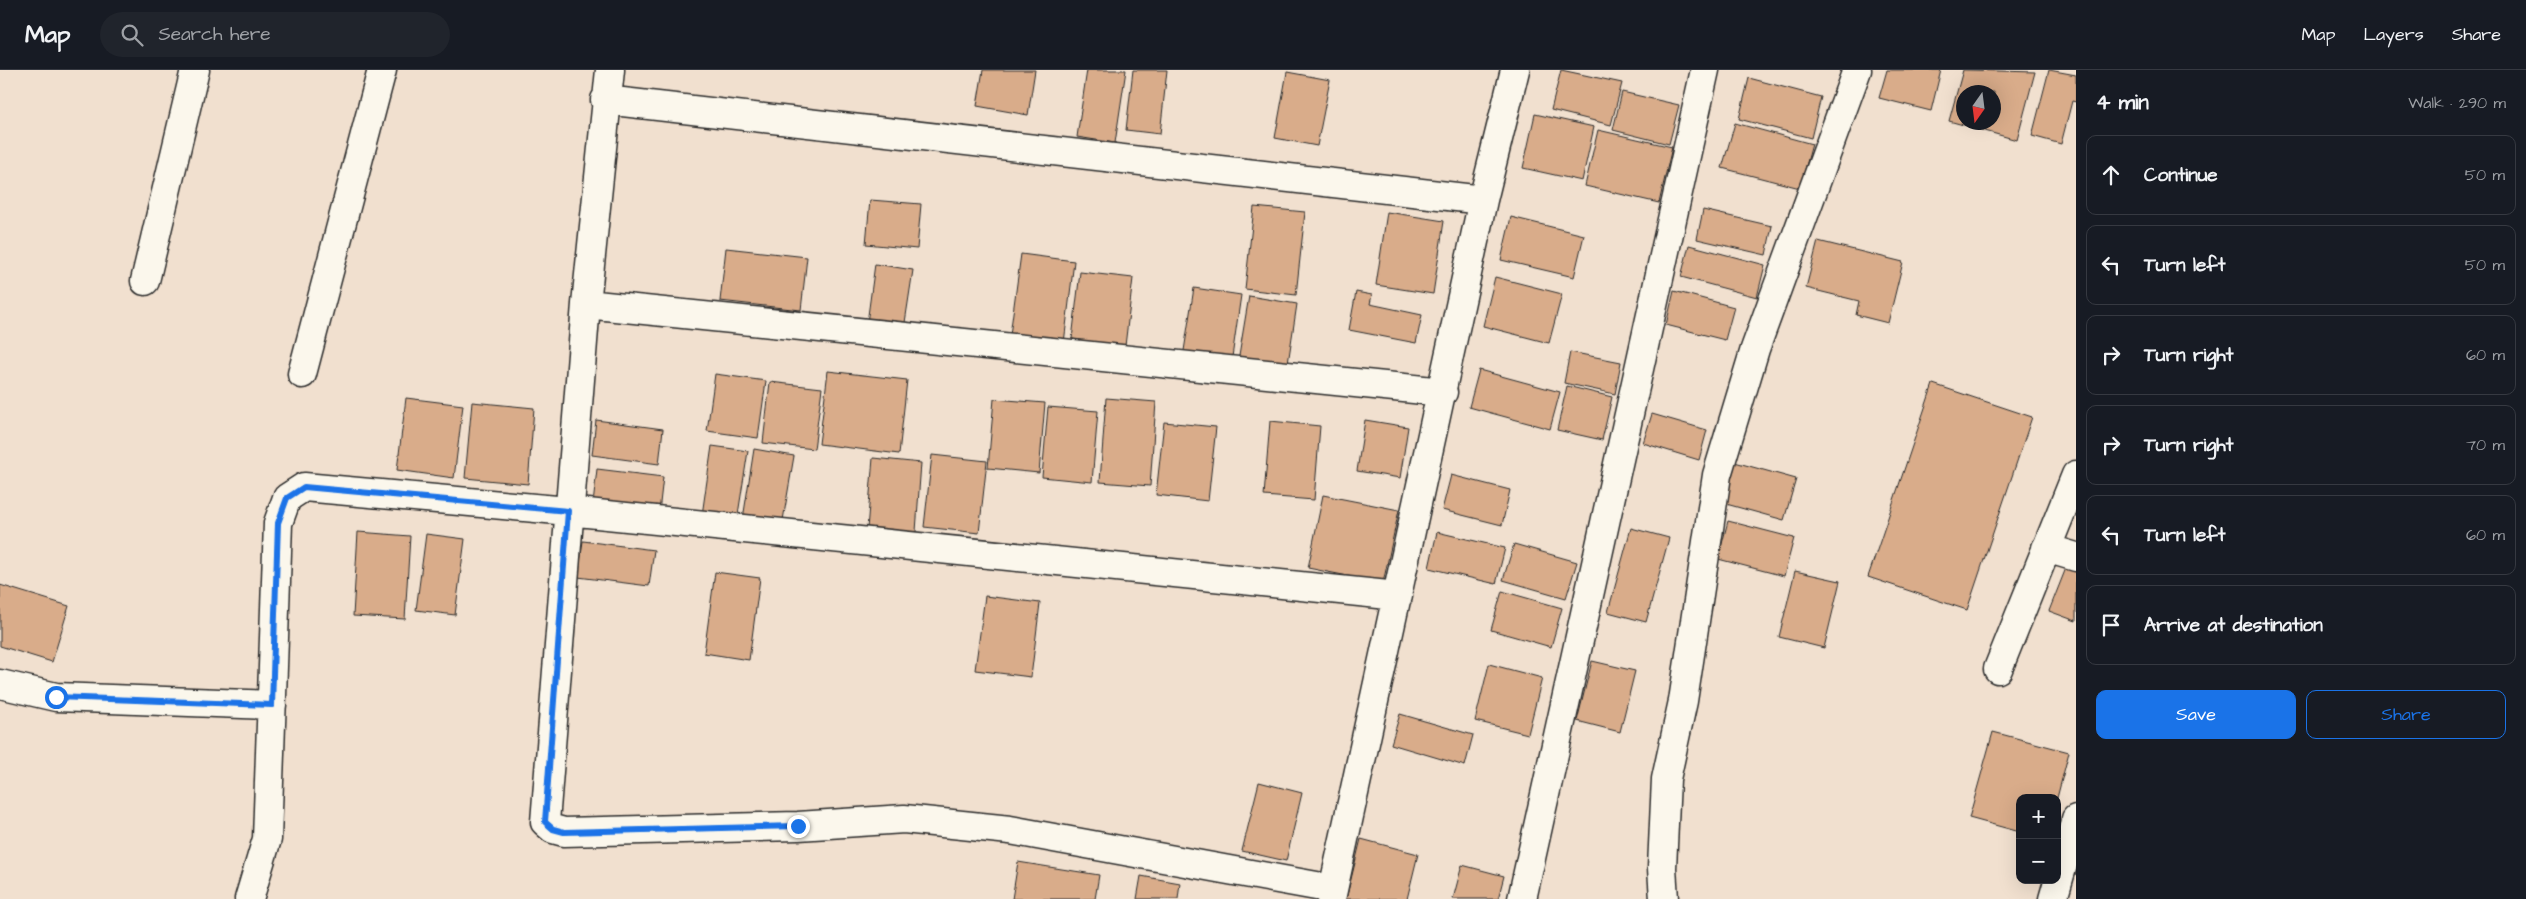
<!DOCTYPE html>
<meta charset="utf-8">
<style>
body{margin:0;font-family:"Architects Daughter",sans-serif;background:#20242c;color:#f1f3f6}
.controls{position:absolute;right:15px;bottom:15px;display:grid;overflow:hidden;border-radius:10px;box-shadow:0 5px 20px #0002}
.controls button{width:45px;height:45px;display:grid;place-items:center;padding:0;border:0;border-bottom:1px solid #363941;background:#171b24;color:#f1f3f6;font:25px sans-serif}
.compass{position:absolute;left:1956px;top:15px;width:45px;height:45px;border-radius:50%;background:#171b24;box-shadow:0 5px 20px #0002;rotate:194deg}
.stop{position:absolute;width:15px;height:15px;margin:-11px;border:4px solid #1a73e8;border-radius:50%;background:#fff}
.stop.end{background:#1a73e8;border-color:#fff;box-shadow:0 1px 5px #0008}
.list{margin:0;padding:0;list-style:none}
h2{display:flex;justify-content:space-between;align-items:center;height:65px;margin:0;padding:0 20px;font-size:21px}
h2 small{font-size:16px;font-weight:400;color:#9ea1a6}
.list li{display:grid;grid-template-columns:32px 1fr auto;gap:15px;align-items:center;box-sizing:border-box;height:80px;margin:0 10px 10px;padding:0 10px;border:1px solid #363941;border-radius:10px}
.list b{display:block;font-size:19px;white-space:nowrap}
.list em{font-size:16px;font-style:normal;color:#9ea1a6}
.actions{display:flex;gap:10px;padding:15px 20px}
.actions a{flex:1;padding:11px 0;border:1px solid #1a73e8;border-radius:10px;text-align:center;font-size:18px;color:#1a73e8}
.actions .main{background:#1a73e8;color:#fff}
.icon{flex:none;width:28px;height:28px;fill:none;stroke:currentColor;stroke-width:2;stroke-linecap:round;stroke-linejoin:round}
.map{position:relative;flex:none;width:2076px;height:829px;overflow:hidden}
header{display:flex;align-items:center;gap:30px;box-sizing:border-box;height:70px;padding:0 25px;background:#171b24;border-bottom:1px solid #363941}
header strong{font-size:24px}
nav{display:flex;gap:28px;margin-inline-start:auto;font-size:18px}
.search{width:350px;height:45px;background:#20242c;display:flex;align-items:center;gap:12px;box-sizing:border-box;padding:0 18px;border-radius:28px;color:#9ea1a6;font-size:19px}
main{display:flex}
aside{flex:1;background:#171b24}
.map>svg:first-child{display:block}
.building{fill:#d9ac8a;stroke:#2b2b2b;fill-rule:evenodd}
.lines{fill:none;stroke-linecap:round;stroke-linejoin:round}
.minor-casing{stroke:#2b2b2b;stroke-width:31}
.minor{stroke:#fbf7ec;stroke-width:28}
.route{stroke:#1a73e8;stroke-width:6}
</style>
<header>
<strong>Map</strong>
<div class="search"><svg class="icon" aria-label="search" viewBox="0 0 24 24"><circle cx="10" cy="10" r="6"/><path d="M15 15l6 6"/></svg>Search here</div>
<nav><a>Map</a><a>Layers</a><a>Share</a></nav>
</header>
<main>
<div class="map">
<svg width="2076" height="829" viewBox="0 0 2076 829">
<rect width="100%" height="100%" fill="#f1e0cf"/>
<filter id="ink" filterUnits="userSpaceOnUse"><feTurbulence type="fractalNoise" baseFrequency=".02" numOctaves="2"/><feDisplacementMap in="SourceGraphic" scale="10" xChannelSelector="R" yChannelSelector="G"/><feConvolveMatrix kernelMatrix="1 2 1 2 8 2 1 2 1" color-interpolation-filters="sRGB"/></filter>
<g filter="url(#ink)">
<path class="building" d="M983,0H1035L1028,45L977,36Z
M1087,0H1126L1115,73L1077,67Z
M1133,0H1167L1160,64L1126,60Z
M1561,0L1622,13L1611,55L1551,40Z
M1887,0H1941L1931,41L1879,28Z
M1963,0L2035,2L2017,70L1949,51ZM1964,22H1994V52H1964Z
M2049,0L2076,5V32L2072,31L2061,74L2032,66Z
M1287,2L1330,10L1317,76L1275,68Z
M1749,8L1821,27L1811,68L1739,49Z
M1622,22L1679,35L1669,74L1613,60Z
M1535,44L1594,57L1582,111L1523,98Z
M1735,53L1812,74L1800,118L1722,98Z
M1598,60L1672,77L1659,133L1585,116Z
M870,130L921,134L917,179L866,174Z
M1254,137L1305,142L1296,225L1245,219Z
M1703,140L1772,156L1766,185L1697,169Z
M1387,142L1444,151L1433,224L1376,215Z
M1511,147L1584,165L1574,207L1501,190Z
M1818,171L1903,192L1888,253L1856,245L1859,231L1806,218Z
M1689,175L1765,195L1757,227L1681,207Z
M726,178L807,187L801,240L720,231Z
M1021,184L1074,191L1064,273L1010,265Z
M875,194L913,200L904,259L867,253Z
M1080,202L1133,208L1125,276L1072,269Z
M1495,207L1562,224L1549,273L1483,256Z
M1194,218L1241,225L1231,294L1183,287Z
M1674,221L1734,237L1725,270L1666,255Z
M1356,222L1372,225L1370,234L1422,245L1416,273L1349,260Z
M1249,226L1297,234L1287,300L1238,292Z
M1570,282L1621,292L1615,324L1564,313Z
M1479,300L1560,322L1550,359L1469,337Z
M828,301L907,310L899,384L819,374Z
M715,304L766,311L758,368L707,361Z
M770,312L822,318L814,379L763,373Z
M1933,314L2032,347L1967,540L1868,507Z
M1567,316L1612,327L1602,370L1557,360Z
M406,328L463,335L454,408L397,400Z
M1106,328L1156,332L1150,416L1100,412Z
M994,329L1045,333L1039,403L988,398Z
M472,332L534,338L528,414L465,408Z
M1048,337L1098,341L1092,412L1042,407Z
M1652,344L1707,360L1699,390L1643,373Z
M596,350L663,359L659,394L592,385Z
M1365,350L1408,357L1400,408L1357,401Z
M1270,351L1320,356L1314,430L1264,426Z
M1164,352L1216,357L1208,431L1156,425Z
M712,376L748,381L736,457L701,452Z
M754,379L794,386L782,456L743,449Z
M932,385L987,391L979,463L924,457Z
M873,388L921,393L915,475L866,471Z
M1731,391L1796,409L1784,450L1719,432Z
M597,399L663,407L659,442L593,434Z
M1451,405L1510,420L1502,455L1442,440Z
M1323,425L1399,440L1383,513L1308,498Z
M1728,451L1794,468L1784,506L1718,489Z
M1631,458L1669,468L1646,552L1608,542Z
M358,462L410,466L405,549L353,546Z
M1437,462L1505,478L1496,514L1429,498Z
M426,464L465,469L455,545L416,540Z
M583,471L654,480L649,516L578,507Z
M1514,474L1577,492L1566,528L1503,510Z
M2066,498L2076,502V551L2049,541Z
M1795,501L1840,511L1824,578L1779,567Z
M715,502L760,508L749,590L704,583Z
M0,515L69,536L52,592L0,576Z
M1502,521L1562,538L1551,577L1491,560Z
M985,526L1040,533L1031,607L975,600Z
M1592,591L1635,601L1620,662L1577,651Z
M1489,594L1542,608L1528,664L1475,651Z
M1400,644L1473,665L1465,696L1391,674Z
M1993,662L2069,682L2057,728H2020V762L1969,748Z
M1259,712L1302,723L1286,791L1242,781Z
M1361,769L1418,784L1407,829H1346Z
M1018,792L1099,805L1095,829H1012Z
M1462,795L1504,806L1498,829H1453Z
M1141,806L1180,813L1178,829H1137Z"/>
<g class="lines">
<defs>
<path id="minor" d="M610,0L586,234L545,752L553,759L564,762L798,756L904,749L1010,760L1333,819
M605,30L1483,130
M145,211L195,0
M586,234L1443,322
M302,304L382,0
M2046,478L2076,487
M1998,599L2076,405
M0,614L56,627L272,635
M249,829L267,769L278,453L287,428L304,417L568,441L1398,526
M1331,829L1483,130L1515,0
M1522,829L1705,0
M1664,829L1662,798L1666,709L1683,631L1717,405L1755,279L1857,0
M2053,829L2076,749"/>
</defs>
<use href="#minor" class="minor-casing"/>
<use href="#minor" class="minor"/>
</g>
</g>
<g class="lines" filter="url(#ink)">
<path class="route" d="M56,627L272,635L278,453L287,428L304,417L568,441L545,752L553,759L564,762L798,756"/>
</g>
</svg>
<div class="controls">
<button>+</button>
<button>−</button>
</div>
<svg class="compass" viewBox="-18 -18 36 36"><path d="M0-13l5 13h-10z" fill="#e53935"/><path d="M0 13l5-13h-10z" fill="#9ea1a6"/></svg>
<div class="stop" style="left:56px;top:627px"></div>
<div class="stop end" style="left:798px;top:756px"></div>
</div>
<aside>
<h2>4 min<small>Walk · 290 m</small></h2>
<ul class="list">
<li><svg class="icon" aria-label="ahead" viewBox="0 0 24 24"><path d="M12 20V5M6 11l6-6 6 6"/></svg><div><b>Continue</b></div><em>50 m</em></li>
<li><svg class="icon" aria-label="left" viewBox="0 0 24 24"><path d="M17 20v-9H6M10 6l-5 5 5 5"/></svg><div><b>Turn left</b></div><em>50 m</em></li>
<li><svg class="icon" aria-label="right" viewBox="0 0 24 24"><path d="M7 20v-9h11M14 6l5 5-5 5"/></svg><div><b>Turn right</b></div><em>60 m</em></li>
<li><svg class="icon" aria-label="right" viewBox="0 0 24 24"><path d="M7 20v-9h11M14 6l5 5-5 5"/></svg><div><b>Turn right</b></div><em>70 m</em></li>
<li><svg class="icon" aria-label="left" viewBox="0 0 24 24"><path d="M17 20v-9H6M10 6l-5 5 5 5"/></svg><div><b>Turn left</b></div><em>60 m</em></li>
<li><svg class="icon" aria-label="arrive" viewBox="0 0 24 24"><path d="M6 21V4h12l-3 4 3 4H6"/></svg><div><b>Arrive at destination</b></div></li>
</ul>
<div class="actions"><a class="main">Save</a><a>Share</a></div>
</aside>
</main>
